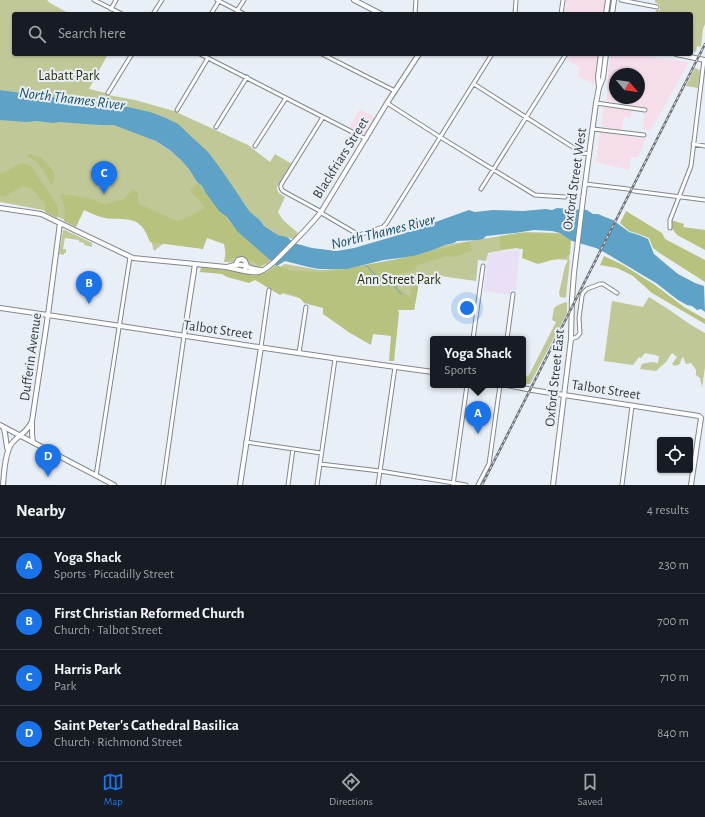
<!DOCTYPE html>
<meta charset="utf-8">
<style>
body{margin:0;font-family:"Alegreya Sans",sans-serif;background:#242831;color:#f1f3f6}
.controls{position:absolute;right:12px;bottom:12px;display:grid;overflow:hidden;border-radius:4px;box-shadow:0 1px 3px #0004}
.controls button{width:36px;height:36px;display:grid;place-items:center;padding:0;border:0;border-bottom:1px solid #363941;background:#171b24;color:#f1f3f6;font:20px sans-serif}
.compass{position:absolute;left:609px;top:68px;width:36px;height:36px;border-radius:50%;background:#171b24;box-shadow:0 1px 3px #0004;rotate:119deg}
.you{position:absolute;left:467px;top:308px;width:14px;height:14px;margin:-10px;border:3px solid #fff;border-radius:50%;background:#1a73e8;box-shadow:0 0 0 6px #1a73e833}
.badge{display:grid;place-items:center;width:26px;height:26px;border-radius:50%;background:#1a73e8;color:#fff;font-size:13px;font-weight:700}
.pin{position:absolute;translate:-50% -33px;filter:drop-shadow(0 1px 2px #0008)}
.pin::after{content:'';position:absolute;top:21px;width:14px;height:12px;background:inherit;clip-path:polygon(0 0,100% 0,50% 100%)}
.popup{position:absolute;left:430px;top:336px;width:96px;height:52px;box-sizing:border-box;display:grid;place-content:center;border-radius:4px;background:#171b24;filter:drop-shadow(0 1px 3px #0005);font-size:13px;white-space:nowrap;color:#9ea1a6}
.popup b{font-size:15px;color:#f1f3f6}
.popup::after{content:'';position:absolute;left:50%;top:100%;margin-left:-8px;border:8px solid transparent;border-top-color:#171b24}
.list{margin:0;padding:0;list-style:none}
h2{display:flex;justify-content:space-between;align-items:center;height:52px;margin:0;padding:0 16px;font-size:17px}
h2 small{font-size:13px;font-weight:400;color:#9ea1a6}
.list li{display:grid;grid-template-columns:26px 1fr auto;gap:12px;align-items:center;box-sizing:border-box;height:56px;padding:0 16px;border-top:1px solid #363941}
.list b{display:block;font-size:15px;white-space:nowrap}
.list p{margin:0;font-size:13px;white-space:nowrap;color:#9ea1a6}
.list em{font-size:13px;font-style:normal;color:#9ea1a6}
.icon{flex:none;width:22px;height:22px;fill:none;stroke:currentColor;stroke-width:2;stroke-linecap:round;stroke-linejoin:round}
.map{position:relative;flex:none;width:705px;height:485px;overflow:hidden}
.search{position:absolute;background:#171b24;box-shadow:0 1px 3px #0004;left:12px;right:12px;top:12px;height:44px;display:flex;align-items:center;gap:10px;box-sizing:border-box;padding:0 14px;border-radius:4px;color:#9ea1a6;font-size:15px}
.sheet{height:276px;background:#171b24}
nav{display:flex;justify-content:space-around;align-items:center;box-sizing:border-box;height:56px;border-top:1px solid #363941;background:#171b24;font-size:11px;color:#9ea1a6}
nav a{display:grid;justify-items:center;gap:2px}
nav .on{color:#1a73e8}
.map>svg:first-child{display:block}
.commercial{fill:#f5dde9;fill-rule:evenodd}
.industrial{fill:#e9e0f5}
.green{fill:#c1c897}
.forest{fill:#b8c27f}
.water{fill:#5ea2c7}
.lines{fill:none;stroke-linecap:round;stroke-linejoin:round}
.stream{stroke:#5ea2c7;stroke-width:1}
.street-casing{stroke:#81878d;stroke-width:5}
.secondary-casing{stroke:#81878d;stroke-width:6}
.street{stroke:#fff;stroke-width:3}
.secondary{stroke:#fff;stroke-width:4}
.rail-casing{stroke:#707478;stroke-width:2.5}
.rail{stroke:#e9eff6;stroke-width:1;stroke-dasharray:3;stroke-linecap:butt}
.labels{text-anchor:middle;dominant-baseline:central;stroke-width:4;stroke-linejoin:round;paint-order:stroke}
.park-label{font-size:14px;fill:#2a2d0f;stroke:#e9eff6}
.street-label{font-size:14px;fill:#373a3d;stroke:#e9eff6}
.water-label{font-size:15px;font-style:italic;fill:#184e68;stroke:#e9eff6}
</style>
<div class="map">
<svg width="705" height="485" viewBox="0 0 705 485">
<rect width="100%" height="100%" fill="#e9eff6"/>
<path class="commercial" d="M566,0H605L603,14H565Z
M571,54H598L594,85L578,76L580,68L567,60Z
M610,54H626L689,62L651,130L643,129L645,107L606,101ZM615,74H639V98H615Z
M604,106L632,110L630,118L624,117L622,130L601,126Z
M360,109L376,118L366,134L350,127Z
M600,132L646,139L638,157H631L629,170L596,162Z"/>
<path class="industrial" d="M520,249L516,291L510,290L509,295L484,291L488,254Z"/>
<path class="green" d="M0,0H47L50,3L70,14H14V54H108L89,89L106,93L108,95L135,100L174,111L248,145L270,162L275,154L292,164L277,187C277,193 280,194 285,197L278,212L283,220L298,233L293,239L278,235L264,226L260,220L250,212L213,159L191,136L128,107L0,90Z
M655,0H705V24L703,29L701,47L697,46L696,52L691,51V14H655L656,10H660V5L655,2Z
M695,68L700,70L698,88L686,86Z
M0,118L122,125L156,141L175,154L187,165L197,182L202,186C223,212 244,240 273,257L268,263L258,268L242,263L224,262L227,245L209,234L165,242L154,251L151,240L146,229L135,219L110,217L109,219L85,206L73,224L43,210L0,202Z
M63,230H65L92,243V247L84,245V243L79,242V240L65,238L63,249H66V253H64V255L59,254Z
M525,232L560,233L571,239L569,260H570L566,297L565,298L560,297L559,293L565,266L568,260L523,257L524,249L516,248L488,253L486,261L478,260L476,281L440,276L438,285L419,283L414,310H398L359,315L274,291L278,268L285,264L320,270L351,268L370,264L413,256L445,245Z
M649,297L671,311L691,325L705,333V367L702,388L700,378L696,375V370L691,363L686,364L683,357L681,360L680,364L675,366L672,364L677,357L672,353L666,362L656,371L640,369L642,364L651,362L658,363L659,356L645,353L641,358L639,357L633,365L604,361L612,301L643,307Z
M566,302L567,303V313L530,384H523V368L526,369L524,374L528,377L556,322L552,320L554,308L558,305Z"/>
<path class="forest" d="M29,154L41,157L54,172L55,178L52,186C46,176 40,160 27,157Z
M23,163L29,165L32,167L57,205C58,210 59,214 57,218L45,212L46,205L31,188L22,186L5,197L0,196V174C8,172 15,165 23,163Z
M198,183L230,223L261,252L272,259L268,262L259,266L254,261H249C242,254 234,258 225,261L226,256L224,244L207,238L203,249L150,242C140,214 129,221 105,218C98,217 91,213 84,210L76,227L64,221C65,212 66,204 60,196L63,194L94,199L100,203L106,204L116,201L123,200L133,189L138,193L139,204L177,221L182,220L203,209L205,207L190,191Z
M626,211L662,233L665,239L705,260V282L658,252L653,248L649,238L639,234L629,231L620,223Z
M671,220L684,224L683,227L705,230V250L677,235L671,227Z
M520,233L560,234L571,239L570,254L566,256L565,258L552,260L538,264L522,258L523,249L516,248L500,249V236Z
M469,242L471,247L472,251L453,257L447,256L418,265L414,270L401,274L395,276L383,274L409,297L412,293L410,289L416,282H419L414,310H398L399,313L394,361H389L391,336L373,334L371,345L350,333L323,314V308L304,303L299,297L284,292L280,295L255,280L249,283L227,277L222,274L200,272L201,267L261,274L267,272L276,265L292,271L324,272L391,261Z
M604,256L623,265L655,285L684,307L705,319V324L652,293L633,276L617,268L600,265Z"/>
<path class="water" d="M0,90L128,107L150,112L166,118L178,124L209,153L223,172L250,212L260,220L264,226L278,235L287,237L294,243L312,248L337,251L354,248L402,234L469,210L475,212L493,210L523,211L546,209L552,210L557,208L587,210L593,214H598L605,217L613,220L629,232L639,235L648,239L654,254L667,265L678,274L695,283L704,286L705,312L701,309L697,310L692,306L687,305L678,300L656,283L604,252L596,248L572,241L560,233L552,231L534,230L515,233L486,236L483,239L478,240L457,241L454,243L445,245L430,251L413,256L400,258L384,260L347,269H319L308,267L285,261L277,266L238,232L227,217L219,211L206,193L202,186L197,182L189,169L182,161L171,151L156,141L114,125H100L60,122L53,123L37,121L26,122L0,120Z"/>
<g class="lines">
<path class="stream" d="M366,265L376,276L385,279L391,282L401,294"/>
<defs>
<path id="street" d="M94,0L122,14
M217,0L244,14
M621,0L657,7
M111,9L116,0
M237,11L244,0
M153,14L162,0
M211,14L219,1
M415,14L416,0
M515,14L516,0
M561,14L563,0
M200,54L366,139
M322,54L395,91
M474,84L582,153L589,154
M108,93L132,54
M387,103L440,137L530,192L535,195L565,197
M596,103L645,110
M177,110L208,58
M323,117L282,183C280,186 280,188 283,191L318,210L323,214L359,235L383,227L386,224L492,54
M216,127L247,77
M593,129L644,135
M693,144L705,146
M255,146L286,98
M585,184L628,189L634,191L705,200
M481,189L566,54
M670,228V220L691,166L704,60
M473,339L483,266
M507,339L513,294
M571,339L577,337L580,333L579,318L582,296L583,293L587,289L600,284H603L617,293
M261,347L269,290
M299,353L306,307
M246,442L321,453
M320,464L380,471L466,485
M96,476L130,257
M163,485L184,336
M288,485L293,449
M317,485L335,359
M378,485L395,367
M453,485L467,385
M478,485L489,464L500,385
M622,485L632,406"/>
<path id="secondary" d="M354,0L381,14
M606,14L608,0
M612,14L614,0
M676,54L705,60
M599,87L598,77L601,54
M0,208L41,214L133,258L226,267L244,271L247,266L245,261L242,259L238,260L236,264
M227,267C245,261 246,269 261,270
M244,271C249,272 255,273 259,272C268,269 275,261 281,255C295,241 309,227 321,212L387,103L419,54
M0,308C145,329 288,353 433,372
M184,336L195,264
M507,385L532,390L699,416L701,418L691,485
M32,423V434L33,442
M0,425L114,485
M3,427C7,436 5,442 8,451
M3,485C4,473 5,450 13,442C21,433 27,433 32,421L48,315L60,223
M240,485L261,347
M553,485L568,363L571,339L572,299L574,273L583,199L596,103L599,88L603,78L606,54"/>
</defs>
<use href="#street" class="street-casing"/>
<use href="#secondary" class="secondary-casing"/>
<use href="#street" class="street"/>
<use href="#secondary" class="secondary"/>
<defs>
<path id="rail" d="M482,485L705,44"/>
</defs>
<use href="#rail" class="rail-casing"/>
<use href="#rail" class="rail"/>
</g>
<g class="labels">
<g class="park-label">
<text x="69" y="76">Labatt Park</text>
<text x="399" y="280">Ann Street Park</text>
</g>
<g class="street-label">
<text transform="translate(341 158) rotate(-58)">Blackfriars Street</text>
<text transform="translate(575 179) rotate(-82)">Oxford Street West</text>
<text transform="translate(218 330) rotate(8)">Talbot Street</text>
<text transform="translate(31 357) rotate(-82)">Dufferin Avenue</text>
<text transform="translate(555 378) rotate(-84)">Oxford Street East</text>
<text transform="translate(606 390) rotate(9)">Talbot Street</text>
</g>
<g class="water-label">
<text transform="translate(72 99) rotate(7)">North Thames River</text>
<text transform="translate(383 232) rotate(-14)">North Thames River</text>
</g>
</g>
</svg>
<div class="controls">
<button><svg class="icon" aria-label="locate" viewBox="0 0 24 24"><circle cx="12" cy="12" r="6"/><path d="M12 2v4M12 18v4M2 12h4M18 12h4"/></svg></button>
</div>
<svg class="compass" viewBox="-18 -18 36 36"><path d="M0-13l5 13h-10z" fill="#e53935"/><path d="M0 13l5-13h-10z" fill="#9ea1a6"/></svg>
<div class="you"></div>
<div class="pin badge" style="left:478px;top:434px">A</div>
<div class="popup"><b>Yoga Shack</b>Sports</div>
<div class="pin badge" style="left:89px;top:304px">B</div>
<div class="pin badge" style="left:104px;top:194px">C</div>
<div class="pin badge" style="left:48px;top:477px">D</div>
<div class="search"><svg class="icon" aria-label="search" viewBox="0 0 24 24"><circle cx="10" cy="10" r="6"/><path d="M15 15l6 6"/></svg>Search here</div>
</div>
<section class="sheet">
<h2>Nearby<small>4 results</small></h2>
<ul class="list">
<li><span class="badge">A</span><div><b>Yoga Shack</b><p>Sports · Piccadilly Street</p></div><em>230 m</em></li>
<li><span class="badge">B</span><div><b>First Christian Reformed Church</b><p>Church · Talbot Street</p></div><em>700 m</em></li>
<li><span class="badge">C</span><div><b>Harris Park</b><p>Park</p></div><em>710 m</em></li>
<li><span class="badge">D</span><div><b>Saint Peter's Cathedral Basilica</b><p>Church · Richmond Street</p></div><em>840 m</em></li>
</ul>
</section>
<nav>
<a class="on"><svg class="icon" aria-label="map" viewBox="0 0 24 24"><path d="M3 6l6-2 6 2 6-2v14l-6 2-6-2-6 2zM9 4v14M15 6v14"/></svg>Map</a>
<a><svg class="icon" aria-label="directions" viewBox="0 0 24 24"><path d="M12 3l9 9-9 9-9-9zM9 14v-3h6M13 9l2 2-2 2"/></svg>Directions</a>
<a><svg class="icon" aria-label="saved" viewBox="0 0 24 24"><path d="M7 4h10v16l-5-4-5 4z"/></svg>Saved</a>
</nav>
